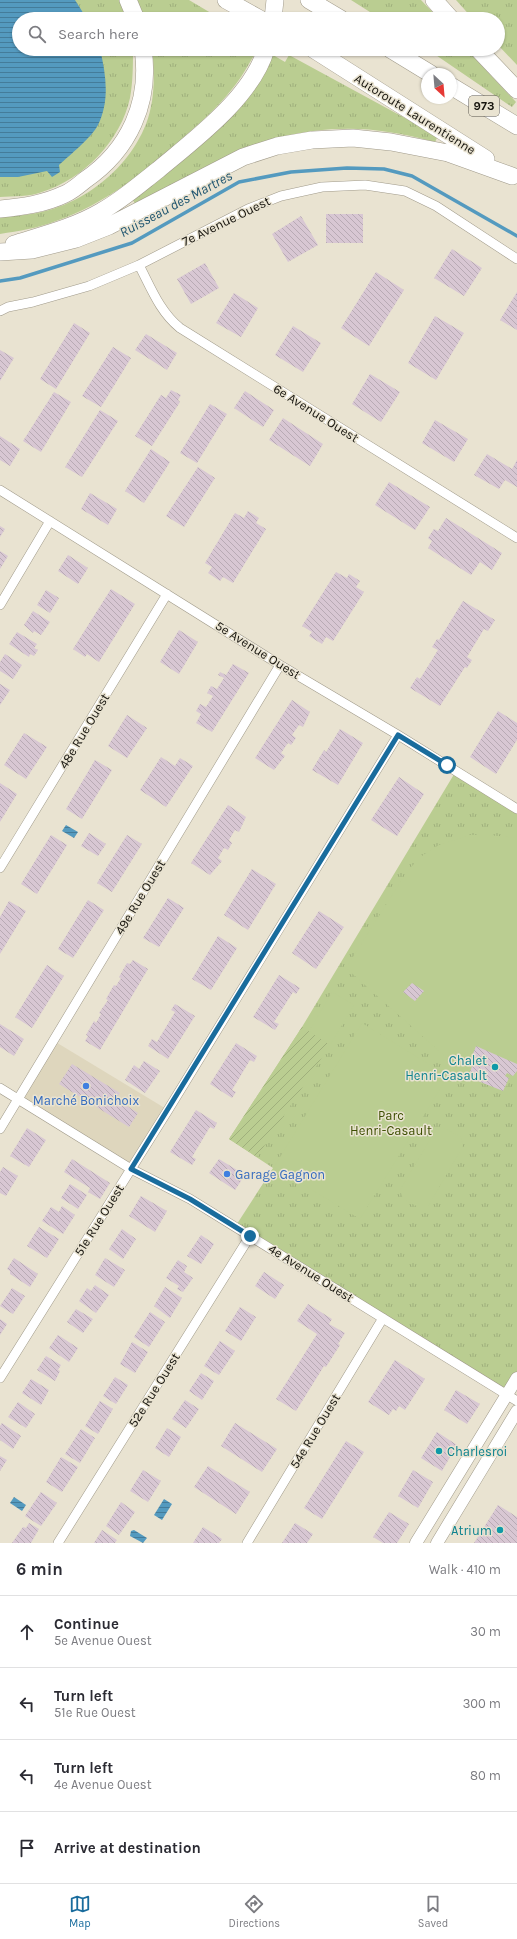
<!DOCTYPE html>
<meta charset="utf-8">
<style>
body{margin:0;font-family:Karla,sans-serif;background:#f7f7f7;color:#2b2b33}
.compass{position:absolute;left:421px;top:68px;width:36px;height:36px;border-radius:50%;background:#fff;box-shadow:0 1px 3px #0004;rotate:154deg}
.stop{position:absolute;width:12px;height:12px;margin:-9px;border:3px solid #196c9d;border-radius:50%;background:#fff}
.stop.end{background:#196c9d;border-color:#fff;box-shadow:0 1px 4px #0008}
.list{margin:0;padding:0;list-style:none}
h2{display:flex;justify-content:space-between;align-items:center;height:52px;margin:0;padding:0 16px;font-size:17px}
h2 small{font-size:13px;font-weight:400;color:#7c7c81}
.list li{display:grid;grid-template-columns:26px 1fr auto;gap:12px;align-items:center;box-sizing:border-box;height:72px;padding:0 16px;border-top:1px solid #e1e1e2}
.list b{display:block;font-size:15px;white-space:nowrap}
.list p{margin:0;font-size:13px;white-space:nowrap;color:#7c7c81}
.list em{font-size:13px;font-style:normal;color:#7c7c81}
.icon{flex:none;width:22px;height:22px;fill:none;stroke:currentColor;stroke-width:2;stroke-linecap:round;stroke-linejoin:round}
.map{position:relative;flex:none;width:517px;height:1543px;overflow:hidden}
.search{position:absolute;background:#fff;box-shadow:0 1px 3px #0004;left:12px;right:12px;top:12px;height:44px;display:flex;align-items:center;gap:10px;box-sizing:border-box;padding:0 14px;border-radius:22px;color:#7c7c81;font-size:15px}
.sheet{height:340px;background:#fff}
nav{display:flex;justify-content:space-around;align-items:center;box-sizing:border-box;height:56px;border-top:1px solid #e1e1e2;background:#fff;font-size:11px;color:#7c7c81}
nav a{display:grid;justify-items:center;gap:2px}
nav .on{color:#196c9d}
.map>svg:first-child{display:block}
.built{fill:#ded6bd}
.grass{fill:url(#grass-tufts)}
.garden{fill:url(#garden-furrows)}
.pitch{fill:#bacd91}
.water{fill:url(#water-rules)}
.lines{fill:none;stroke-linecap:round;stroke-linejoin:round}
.stream{stroke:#549abf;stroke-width:3.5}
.building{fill:url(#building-back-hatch)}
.minor-casing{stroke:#a09a8a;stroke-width:10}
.tertiary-casing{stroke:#a09a8a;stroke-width:13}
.motorway-casing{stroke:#a09a8a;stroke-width:18}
.minor{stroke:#fff;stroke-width:9}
.tertiary{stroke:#fff;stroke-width:12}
.motorway{stroke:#fff;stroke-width:17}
.route{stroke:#196c9d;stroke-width:5}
.culture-dot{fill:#0f9aa8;stroke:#e9e3d1;stroke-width:1.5}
.shop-dot{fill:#3f7fe0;stroke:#e9e3d1;stroke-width:1.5}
.labels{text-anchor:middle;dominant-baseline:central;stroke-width:3;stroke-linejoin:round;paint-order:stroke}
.shield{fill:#e9e3d1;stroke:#555148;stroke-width:1}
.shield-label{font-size:12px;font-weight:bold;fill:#15130d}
.street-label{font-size:13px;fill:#15130d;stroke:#e9e3d1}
.culture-label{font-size:13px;fill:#0d838f;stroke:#e9e3d1;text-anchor:end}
.shop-label{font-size:13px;fill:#366cbe;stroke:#e9e3d1}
.park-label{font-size:13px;fill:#3d4e01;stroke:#e9e3d1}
.water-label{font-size:14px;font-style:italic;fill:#1f5570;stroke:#e9e3d1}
</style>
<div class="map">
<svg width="517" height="1543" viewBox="0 0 517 1543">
<defs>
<pattern id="grass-tufts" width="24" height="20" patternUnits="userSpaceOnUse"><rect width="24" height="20" fill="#bacd91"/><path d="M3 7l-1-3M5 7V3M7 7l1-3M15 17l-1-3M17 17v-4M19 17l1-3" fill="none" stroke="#9faf7c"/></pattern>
<pattern id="garden-furrows" width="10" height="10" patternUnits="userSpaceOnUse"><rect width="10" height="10" fill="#bacd91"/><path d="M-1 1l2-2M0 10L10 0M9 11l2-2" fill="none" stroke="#9faf7c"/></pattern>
<pattern id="water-rules" width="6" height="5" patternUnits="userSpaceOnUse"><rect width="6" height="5" fill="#549abf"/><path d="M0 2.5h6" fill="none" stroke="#447c9a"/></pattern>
<pattern id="building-back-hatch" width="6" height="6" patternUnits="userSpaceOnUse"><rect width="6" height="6" fill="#d8c7d3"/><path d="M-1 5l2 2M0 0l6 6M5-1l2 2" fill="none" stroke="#b8aab4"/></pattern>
</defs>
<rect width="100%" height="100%" fill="#e9e3d1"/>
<path class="built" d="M54,1041L168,1110L131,1169L18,1099Z"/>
<path class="grass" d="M0,0H119L128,19H19V49H133C133,65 133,82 130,98C121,140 84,179 42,192C30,197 13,196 0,197Z
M137,0H189L221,19H145Z
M351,0H421L439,19H381Z
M456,0H517V65L498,45V19H473Z
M152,49L257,50C249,64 242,77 232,89C218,107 200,123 183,138C145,172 105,204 56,221C38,228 19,231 0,234V215C60,221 124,180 146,124C155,101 155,73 152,49Z
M427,49H466L516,102L512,107Z
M273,55L285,62L289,55L438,136L435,142C377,126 334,124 276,138L135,204L132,198L259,82Z
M456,771L517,809V1378L507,1394L235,1227L273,1168L229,1139L302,1027Z"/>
<path class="garden" d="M302,1027L330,1045L257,1157L229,1139Z"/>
<path class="pitch" d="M470,835H489L517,838V1072L503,1091L468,1077L346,968L401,881L412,866L423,855L439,845Z
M332,992L354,1005L330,1045L309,1031Z
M362,1023L448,1076L360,1219L274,1167Z
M444,1128L461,1137L463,1146L429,1205L420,1208L403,1199L400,1190L435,1131Z"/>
<path class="water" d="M0,0H75L87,19H19V49H100C106,75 110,100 98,125C92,137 70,155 59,165L60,172L52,177L47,171L18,177H0Z
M66,825L78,832L74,838L62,831Z
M14,1497L26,1505L22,1511L10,1503Z
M164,1499L172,1504L162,1520L154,1515Z
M134,1530L147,1538L143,1543L130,1536L131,1531Z"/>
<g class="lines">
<path class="stream" d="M0,281L20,278L132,243L239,182L291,172L347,168L384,169L412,176L517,236"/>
</g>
<path class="building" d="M326,214H363V243H326Z
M301,216L318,245L288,262L272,234Z
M452,249L482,268L464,296L434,278Z
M205,263L219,288L191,304L177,279Z
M376,272L404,290L369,346L341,328Z
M517,292V330L500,320Z
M234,293L258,308L241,337L216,323Z
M435,316L464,333L436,380L408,363Z
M74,323L90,333L56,389L40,379Z
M293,326L321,343L303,372L275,355Z
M146,334L177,353L167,370L135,350Z
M113,347L131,358L101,407L82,396Z
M0,350L14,358L0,381Z
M370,374L400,392L381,422L352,404Z
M171,390L181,395L178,400L180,402L152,446L135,436L161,395L166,398Z
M245,391L274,410L263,427L234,408Z
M54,392L71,402L41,452L23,441Z
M210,404L227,414L197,463L180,453Z
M100,410L118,421L82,477L65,467Z
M283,418L323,444L310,466L269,440Z
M435,420L468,439L454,462L422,443Z
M0,436L20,449L10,466L0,460Z
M151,449L170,462L144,503L125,491Z
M487,454L512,469L517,460V487L505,480L499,489L474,475Z
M198,467L215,478L184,527L166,516Z
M389,482L430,507L415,530L375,505Z
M90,493L117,509L108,525L81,509Z
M248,511L259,518L256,523L266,529L233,583L223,577L220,581L208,573L212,567L205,563L235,513L244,518Z
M446,518L502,553L492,570L480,562L471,575L428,548L432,541L428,538L434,529L438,531Z
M0,526L5,529L0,537Z
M0,551L8,556L0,569Z
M68,555L88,568L78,584L58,571Z
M336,572L347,578L349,574L360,581L356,587L364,592L333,641L326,637L322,644L309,636L312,632L302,626Z
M111,589L135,604L99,662L87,654L85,657L73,649Z
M46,590L59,598L50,613L37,605Z
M463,601L495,620L488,631L484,629L467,657L472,660L467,668L465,667L440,706L410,688L417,677L420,679L438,650L432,647L437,639L439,640Z
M33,611L50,622L41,635L34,631L33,633L24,625Z
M179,630L198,642L179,674L160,662Z
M17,632L37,644L34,648L38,650L34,656L30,654L29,657L9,644Z
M5,654L22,665L13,679L0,671V662Z
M233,664L249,673L212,732L196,723L201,714L196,711L200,704L206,707L213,696L207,693L211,686L217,689L224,678L218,675L220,672L226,675Z
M0,684L10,690L0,705Z
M292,700L310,712L303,727L299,725L292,735L296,738L291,745L288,743L281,753L285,756L274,770L255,758Z
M498,711L517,723V740L496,774L470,757Z
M127,715L147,728L127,758L108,746Z
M340,729L363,743L338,785L312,770L324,750L326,752Z
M24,733L47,747L26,779L4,765Z
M161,757L175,766L180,758L193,766L166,807L140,790Z
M95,760L112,770L82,819L66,809Z
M399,777L424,794L397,836L371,820Z
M0,783L17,794L0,822Z
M228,805L246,817L239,832L235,830L229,840L232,843L228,850L224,848L218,858L222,861L210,875L191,863Z
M89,833L106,844L98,856L81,846Z
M51,835L67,845L37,894L21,884Z
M127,835L142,844L112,892L97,883Z
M252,869L276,884L248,930L224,915Z
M168,898L184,908L159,947L143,938Z
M88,900L104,910L73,958L58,949Z
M9,901L26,911L0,954V917Z
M319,911L344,927L316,969L292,953Z
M218,936L237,948L211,990L192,979Z
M133,960L148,969L100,1050L85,1041L88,1036L86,1035L94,1021L96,1023L101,1014L99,1013L108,1000L106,999L114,985L116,986L121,978L119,977L127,963L130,964Z
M47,965L64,976L32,1028L15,1017Z
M279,975L300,988L296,994L293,992L274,1022L279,1024L275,1030L253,1017Z
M412,983L424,991L415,1001L403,992Z
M175,1004L195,1016L168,1059L148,1046L152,1039L157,1042L175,1012L171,1010Z
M0,1024L24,1039L14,1056L0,1047Z
M236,1043L257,1056L254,1062L250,1060L232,1090L236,1092L232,1098L210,1084Z
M476,1046L517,1064V1071L513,1076L507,1073L505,1076L509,1078L503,1091L468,1077L473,1064L476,1065L477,1062L471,1059Z
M144,1061L160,1071L145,1093L125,1080L134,1065L139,1069Z
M72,1064L120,1093L116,1099L138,1113L129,1127L59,1084Z
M196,1110L217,1123L214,1129L210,1127L192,1157L196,1159L192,1165L170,1152Z
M27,1128L46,1140L29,1167L10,1156Z
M72,1159L110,1183L100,1199L88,1192L90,1188L64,1172Z
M219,1159L245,1175L235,1190L209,1173Z
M3,1167L18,1176L6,1196L0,1193V1172Z
M70,1184L87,1195L78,1209L61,1198Z
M141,1196L167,1211L155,1232L129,1216Z
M62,1206L75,1215L63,1234L42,1221L51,1207L59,1212Z
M39,1227L59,1239L47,1258L27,1246Z
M122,1229L136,1239L123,1259L109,1249Z
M201,1235L214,1244L201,1264L187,1256Z
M14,1258L38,1274L30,1287L10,1274V1271L7,1269Z
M105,1258L125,1270L114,1287L95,1275Z
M178,1260L187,1266L184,1272L193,1278L183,1292L177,1289L179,1286L166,1278Z
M264,1272L284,1285L275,1299L255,1286Z
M95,1285L109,1295L96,1313L79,1301L87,1288L91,1291Z
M165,1287L182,1298L170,1318L154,1306Z
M12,1288L25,1296L13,1314L0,1306Z
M308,1304L332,1319L329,1324L345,1333L338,1344L340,1345L326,1367L324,1366L296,1411L276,1399L317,1334L297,1321Z
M240,1307L256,1317L241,1341L225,1331Z
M76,1309L93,1319L83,1333L67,1322Z
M150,1312L165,1322L149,1347L134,1337Z
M0,1319L7,1324L0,1335Z
M58,1335L78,1348L69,1362L49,1348Z
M220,1341L235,1351L219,1375L204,1366Z
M132,1342L148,1352L135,1373L120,1364Z
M46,1356L61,1365L58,1370L60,1371L55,1381L37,1370Z
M395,1360L425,1379L405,1410L399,1406L396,1411L393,1409L389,1415L368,1402Z
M201,1373L214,1381L202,1400L189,1391Z
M115,1377L128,1385L116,1404L103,1396Z
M31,1379L49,1390L41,1405L22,1393Z
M456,1390L480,1404L467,1424L444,1410Z
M185,1400L199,1409L186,1428L172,1419Z
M100,1401L113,1409L98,1434L85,1426Z
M18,1402L35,1414L26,1428L8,1417Z
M2,1423L21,1436L13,1449L0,1440V1426Z
M235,1423L277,1449L262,1472L221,1446Z
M167,1428L181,1437L169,1457L155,1448Z
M81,1429L95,1438L80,1463L65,1454Z
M437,1432L457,1445L442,1471L421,1458Z
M346,1441L364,1452L322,1519L304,1508Z
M0,1456L7,1460L0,1471Z
M61,1457L78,1467L62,1492L46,1482Z
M208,1466L250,1492L236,1514L194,1487Z
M143,1470L161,1481L148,1502L130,1491Z
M413,1470L433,1482L418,1508L398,1496Z
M41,1492L57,1503L41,1526L25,1516Z
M121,1502L135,1512L119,1535L106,1526Z
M498,1505L517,1517V1543H474Z
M389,1512L409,1524L397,1543H383L373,1537Z
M29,1523L39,1529L31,1543H12L23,1527L26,1528Z
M295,1523L313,1534L307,1543H282Z
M203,1527L222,1539L219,1543H193Z
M102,1530L117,1540L115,1543H94Z"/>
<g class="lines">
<defs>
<path id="minor" d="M139,265C151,288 160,312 180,328L517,538
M0,311L8,307L33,302L89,286L139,265L248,209L281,196L322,187L365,185L405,191L436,206L517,259
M0,490L280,665L398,735L517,809
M0,605L50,521
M0,868L167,594
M0,1088L131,1169L190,1199L517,1401
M0,1129L280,665
M0,1378L168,1110L398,735
M58,1543L250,1236
M247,1543L383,1318"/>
<path id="tertiary" d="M416,1543L517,1378
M437,1543L517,1411"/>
<path id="motorway" d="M128,0L136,19
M226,0L260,19
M309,0L341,19
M434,0L451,19
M273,19L275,0
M313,49L486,159
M390,49L431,74
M478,49L517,90
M451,86L517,126
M0,209C22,207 44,204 65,194C72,191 79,185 85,180C129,150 151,102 143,49
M14,244C43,235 75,227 102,211C122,200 140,184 158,170C195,139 252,97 266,49
M0,252L32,250L76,239L109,226L243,157L277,146L312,140L353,138L391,142L448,153L512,176"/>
</defs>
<use href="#minor" class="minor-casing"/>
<use href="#tertiary" class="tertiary-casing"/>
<use href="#motorway" class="motorway-casing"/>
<use href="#minor" class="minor"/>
<use href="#tertiary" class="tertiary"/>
<use href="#motorway" class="motorway"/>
</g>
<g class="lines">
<path class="route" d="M250,1236L190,1199L131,1169L398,735L447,765"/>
</g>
<g class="culture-dot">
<circle cx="495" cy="1067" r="4"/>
<circle cx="439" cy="1451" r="4"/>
<circle cx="500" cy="1530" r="4"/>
</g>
<g class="shop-dot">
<circle cx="86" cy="1086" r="4"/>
<circle cx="227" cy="1174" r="4"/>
</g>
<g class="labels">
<rect class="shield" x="469" y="96" width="30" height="20" rx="3"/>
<g class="shield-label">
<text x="484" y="106">973</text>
</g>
<g class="street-label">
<text transform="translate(415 114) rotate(32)">Autoroute Laurentienne</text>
<text transform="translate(226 221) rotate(-26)">7e Avenue Ouest</text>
<text transform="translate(316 413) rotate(32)">6e Avenue Ouest</text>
<text transform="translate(258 650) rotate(32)">5e Avenue Ouest</text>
<text transform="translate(84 731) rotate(-59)">48e Rue Ouest</text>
<text transform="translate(140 897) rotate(-59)">49e Rue Ouest</text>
<text transform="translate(99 1220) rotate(-58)">51e Rue Ouest</text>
<text transform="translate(311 1273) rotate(32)">4e Avenue Ouest</text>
<text transform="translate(154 1390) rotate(-58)">52e Rue Ouest</text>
<text transform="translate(315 1431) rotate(-59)">54e Rue Ouest</text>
</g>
<g class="culture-label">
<text x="487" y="1060">Chalet<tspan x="487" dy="15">Henri-Casault</tspan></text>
<text x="447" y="1451" text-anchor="start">Charlesroi</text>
<text x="492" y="1530">Atrium</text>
</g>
<g class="shop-label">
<text x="86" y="1100">Marché Bonichoix</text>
<text x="235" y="1174" text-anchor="start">Garage Gagnon</text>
</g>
<g class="park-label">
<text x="391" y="1115">Parc<tspan x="391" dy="15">Henri-Casault</tspan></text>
</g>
<g class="water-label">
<text transform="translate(176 204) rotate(-28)">Ruisseau des Martres</text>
</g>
</g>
</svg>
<svg class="compass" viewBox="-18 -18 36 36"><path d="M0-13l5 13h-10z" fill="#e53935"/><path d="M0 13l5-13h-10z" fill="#7c7c81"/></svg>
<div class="stop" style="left:447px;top:765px"></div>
<div class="stop end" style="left:250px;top:1236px"></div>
<div class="search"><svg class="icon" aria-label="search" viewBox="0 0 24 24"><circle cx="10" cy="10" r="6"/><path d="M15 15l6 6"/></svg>Search here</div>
</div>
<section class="sheet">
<h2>6 min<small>Walk · 410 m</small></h2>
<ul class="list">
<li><svg class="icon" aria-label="ahead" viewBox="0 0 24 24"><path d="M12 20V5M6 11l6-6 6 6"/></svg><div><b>Continue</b><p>5e Avenue Ouest</p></div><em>30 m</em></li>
<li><svg class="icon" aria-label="left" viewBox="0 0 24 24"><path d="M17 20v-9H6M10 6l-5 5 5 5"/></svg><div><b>Turn left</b><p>51e Rue Ouest</p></div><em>300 m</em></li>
<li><svg class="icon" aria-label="left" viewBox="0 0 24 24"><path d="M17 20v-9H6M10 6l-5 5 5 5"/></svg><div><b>Turn left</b><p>4e Avenue Ouest</p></div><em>80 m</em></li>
<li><svg class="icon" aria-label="arrive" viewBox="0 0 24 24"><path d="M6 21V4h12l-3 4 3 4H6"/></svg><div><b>Arrive at destination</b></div></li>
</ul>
</section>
<nav>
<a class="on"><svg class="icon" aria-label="map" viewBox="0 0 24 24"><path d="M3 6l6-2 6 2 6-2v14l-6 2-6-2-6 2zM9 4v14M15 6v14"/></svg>Map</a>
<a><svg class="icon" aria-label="directions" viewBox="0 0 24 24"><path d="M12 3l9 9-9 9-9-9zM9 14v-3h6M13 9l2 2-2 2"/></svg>Directions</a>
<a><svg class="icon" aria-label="saved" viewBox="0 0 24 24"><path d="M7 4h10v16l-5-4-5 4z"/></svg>Saved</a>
</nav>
